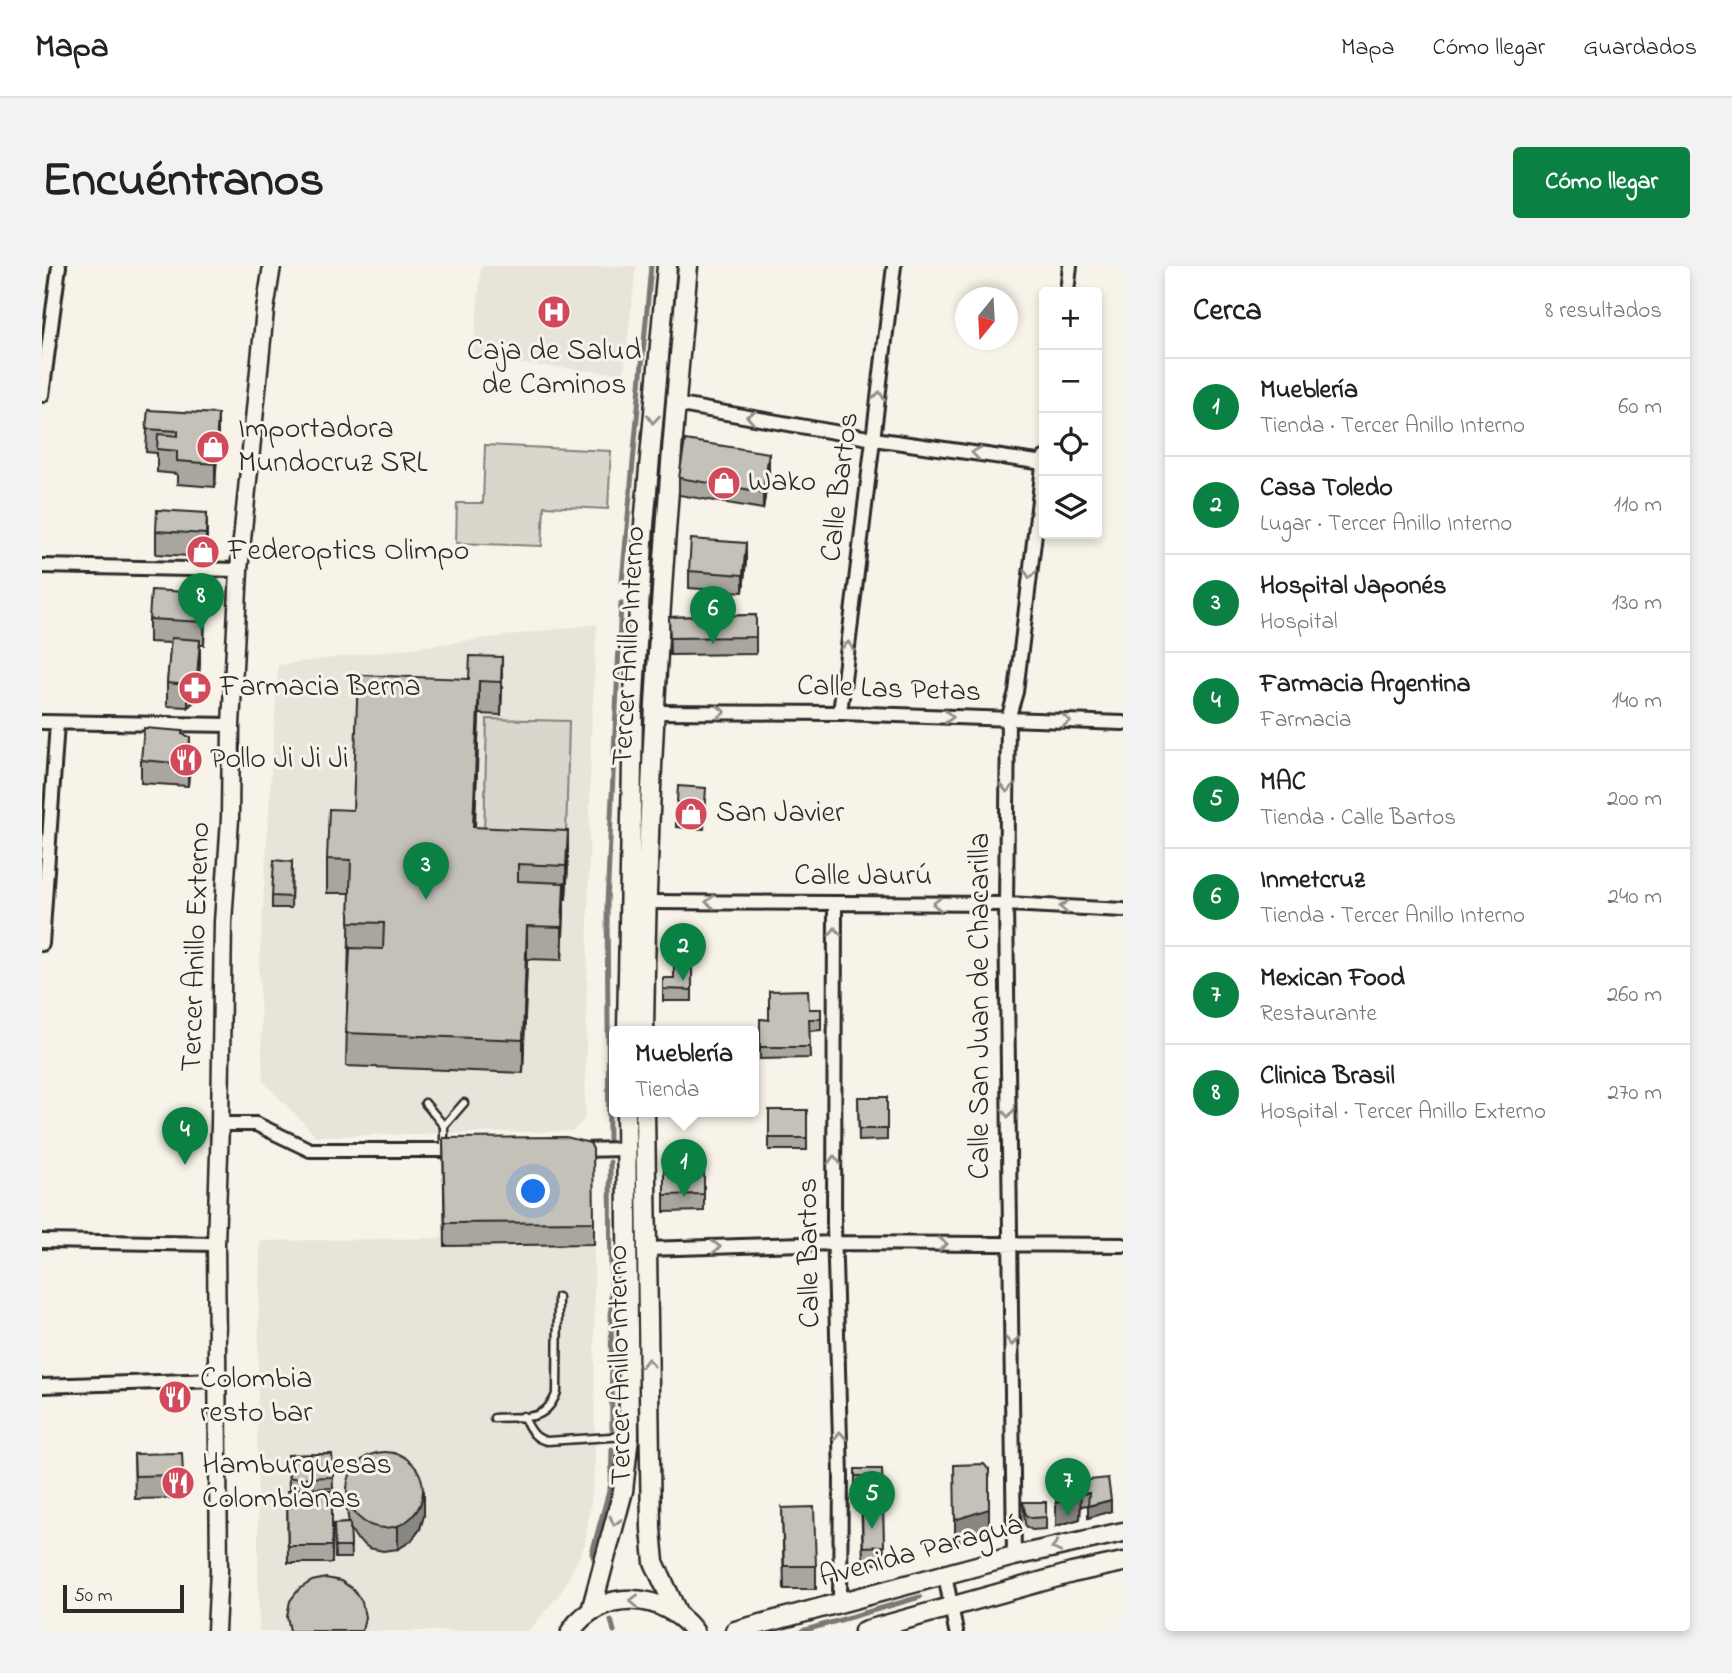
<!DOCTYPE html>
<html lang="es">
<meta charset="utf-8">
<style>
body{margin:0;font-family:"Indie Flower",sans-serif;background:#f2f2f2;color:#222}
.controls{position:absolute;right:21px;top:21px;display:grid;overflow:hidden;border-radius:7px;box-shadow:0 4px 10px #0003}
.controls button{width:63px;height:63px;display:grid;place-items:center;padding:0;border:0;border-bottom:2px solid #e0e0e0;background:#fff;color:#222;font:35px sans-serif}
.compass{position:absolute;left:913px;top:21px;width:63px;height:63px;border-radius:50%;background:#fff;box-shadow:0 4px 10px #0003;rotate:198deg}
.scale{position:absolute;left:21px;bottom:18px;width:121px;box-sizing:border-box;padding-left:7px;border:4px solid #2b2b2b;border-top:0;font-size:19px;line-height:24px;white-space:nowrap;color:#2b2b2b;-webkit-text-stroke:5px #f7f3e8;paint-order:stroke}
.you{position:absolute;left:492px;top:926px;width:24px;height:24px;margin:-18px;border:5px solid #fff;border-radius:50%;background:#1a73e8;box-shadow:0 0 0 10px #1a73e833}
.badge{display:grid;place-items:center;width:46px;height:46px;border-radius:50%;background:#0b8043;color:#fff;font-size:23px;font-weight:700}
.pin{position:absolute;translate:-50% -58px;filter:drop-shadow(0 2px 4px #0008)}
.pin::after{content:'';position:absolute;top:37px;width:24px;height:21px;background:inherit;clip-path:polygon(0 0,100% 0,50% 100%)}
.popup{position:absolute;left:567px;top:760px;width:150px;height:91px;box-sizing:border-box;display:grid;place-content:center;border-radius:7px;background:#fff;filter:drop-shadow(0 2px 5px #0005);font-size:23px;white-space:nowrap;color:#767676}
.popup b{font-size:26px;color:#222}
.popup::after{content:'';position:absolute;left:50%;top:100%;margin-left:-14px;border:14px solid transparent;border-top-color:#fff}
.list{margin:0;padding:0;list-style:none}
h2{display:flex;justify-content:space-between;align-items:center;height:91px;margin:0;padding:0 28px;font-size:30px}
h2 small{font-size:23px;font-weight:400;color:#767676}
.list li{display:grid;grid-template-columns:46px 1fr auto;gap:21px;align-items:center;box-sizing:border-box;height:98px;padding:0 28px;border-top:2px solid #e0e0e0}
.list b{display:block;font-size:26px;white-space:nowrap}
.list p{margin:0;font-size:23px;white-space:nowrap;color:#767676}
.list em{font-size:23px;font-style:normal;color:#767676}
.icon{flex:none;width:38px;height:38px;fill:none;stroke:currentColor;stroke-width:2;stroke-linecap:round;stroke-linejoin:round}
.map{position:relative;flex:none;width:1081px;height:1365px;overflow:hidden;border-radius:7px}
header{display:flex;align-items:center;gap:42px;box-sizing:border-box;height:98px;padding:0 35px;background:#fff;border-bottom:2px solid #e0e0e0}
header strong{font-size:33px}
nav{display:flex;gap:38px;margin-inline-start:auto;font-size:24px}
.intro{display:flex;align-items:center;justify-content:space-between;box-sizing:border-box;height:168px;padding:0 42px}
h1{margin:0;font-size:49px}
.button{padding:18px 32px;border-radius:7px;background:#0b8043;color:#fff;font-size:24px;font-weight:700}
main{display:flex;gap:42px;padding:0 42px}
aside{flex:1;background:#fff;border-radius:7px;box-shadow:0 4px 10px #0003}
.map>svg:first-child{display:block}
.built{fill:#e8e4da}
.green{fill:#dad6cc;stroke:#82807c;stroke-width:2}
.lines{fill:none;stroke-linecap:round;stroke-linejoin:round}
.stream{stroke:#7a7874;stroke-width:5}
.service-casing{stroke:#2b2b2b;stroke-width:11}
.minor-casing{stroke:#2b2b2b;stroke-width:18}
.tertiary-casing{stroke:#2b2b2b;stroke-width:21}
.secondary-casing{stroke:#2b2b2b;stroke-width:23}
.service{stroke:#f7f3e8;stroke-width:6}
.minor{stroke:#f7f3e8;stroke-width:12}
.tertiary{stroke:#f7f3e8;stroke-width:16}
.secondary{stroke:#f7f3e8;stroke-width:18}
.wall{fill:#a9a69f;stroke:#2b2b2b;stroke-width:2}
.shaded-wall{fill:#898782;stroke:#2b2b2b;stroke-width:2}
.building{fill:#c4c1b9;stroke:#2b2b2b;stroke-width:2}
.oneway{stroke:#918f8a}
.labels{text-anchor:middle;dominant-baseline:central;stroke-width:6;stroke-linejoin:round;paint-order:stroke}
.poi-label{font-size:30px;fill:#2b2b2b;stroke:#f7f3e8;text-anchor:start}
.street-label{font-size:30px;fill:#2b2b2b;stroke:#f7f3e8}
</style>
<header>
<strong>Mapa</strong>
<nav><a>Mapa</a><a>Cómo llegar</a><a>Guardados</a></nav>
</header>
<div class="intro"><h1>Encuéntranos</h1><a class="button">Cómo llegar</a></div>
<main>
<div class="map">
<svg width="1081" height="1365" viewBox="0 0 1081 1365">
<rect width="100%" height="100%" fill="#f7f3e8"/>
<filter id="ink" filterUnits="userSpaceOnUse"><feTurbulence type="fractalNoise" baseFrequency=".0143" numOctaves="2"/><feDisplacementMap in="SourceGraphic" scale="14" xChannelSelector="R" yChannelSelector="G"/><feConvolveMatrix kernelMatrix="1 2 1 2 8 2 1 2 1" color-interpolation-filters="sRGB"/></filter>
<g filter="url(#ink)">
<path class="built" d="M439,0H594L582,108L431,93Z
M555,358L549,469L543,852L531,865L274,870L221,815L217,704L236,399Z
M405,972L403,980L552,978L553,1205L543,1278L537,1292L520,1325L487,1365H217L215,1179L218,975Z"/>
<path class="green" d="M443,179L569,185L566,243L502,240L500,280L414,277L415,237H441Z
M445,453L527,455L524,571L442,568Z"/>
<g class="lines">
<path class="stream" d="M580,316L609,0
M567,875L565,638L579,337
M568,896L570,1163
M552,1293L550,1287L569,1218L570,1183
M569,1354L572,1365
M760,1365L878,1331"/>
<defs>
<path id="service" d="M383,837L402,860
M402,878V860L422,837
M481,1150C488,1163 491,1172 505,1175L585,1170
M452,1152C482,1150 503,1158 515,1126L516,1031"/>
<path id="minor" d="M1025,26L1028,0
M0,129L17,0
M633,138L832,173L1002,197
M0,300L197,304
M611,446L798,447L1081,457
M798,447L852,0
M0,456L189,459
M603,636L964,638L1081,644
M793,637L792,960L799,1210L798,1336
M0,678L15,457
M178,858H214L268,884H417
M536,884L583,883
M0,975L174,978
M605,983L793,977L1081,979
M0,1120L175,1114
M972,1290L964,638L966,453L974,426L1002,192
M903,1309L914,1365"/>
<path id="tertiary" d="M174,1365L177,1304L174,978L178,858L181,656L188,553L189,459L197,304L223,44L230,0"/>
<path id="secondary" d="M585,765L591,445L602,259L625,0
M602,765C605,509 622,255 646,0
M603,845L609,1263L612,1296L635,1346
M549,1345L581,1225L587,1170L584,845
M529,1365C559,1321 622,1326 652,1365
M693,1365L972,1290L1081,1266
M822,1365L1030,1307L1081,1296"/>
</defs>
<use href="#service" class="service-casing"/>
<use href="#minor" class="minor-casing"/>
<use href="#tertiary" class="tertiary-casing"/>
<use href="#secondary" class="secondary-casing"/>
<use href="#service" class="service"/>
<use href="#minor" class="minor"/>
<use href="#tertiary" class="tertiary"/>
<use href="#secondary" class="secondary"/>
</g>
<path class="wall" d="M106,144L176,171L173,221L135,218V208L115,206V187L104,186Z
M727,205L721,243L637,229V212Z
M165,247L164,291L114,288V265Z
M704,294L701,326L647,322V305Z
M163,349L162,379H158V397L155,433L146,441L125,440V417L129,377L107,376V353Z
M714,349V388L628,389L627,351Z
M460,391L459,449L437,448L433,561L526,598L524,633H522L520,694L485,693L481,807L304,800L308,627H285V593L311,544L427,413Z
M140,468L148,494L146,520L99,517V494Z
M664,534L662,563L634,561V550Z
M250,596L249,642H230V630Z
M650,694V735H621V712H632Z
M767,743H779V764L767,765L768,792L718,793V753L727,754Z
M816,831H845V874L817,875Z
M727,844H765V884H727Z
M401,872L552,956V978L403,980Z
M622,899H662V945L622,946Z
M92,1188L141,1209V1232L93,1233Z
M290,1188L291,1222L247,1223L246,1189Z
M813,1203H840L842,1298H821L819,1227L813,1228Z
M1039,1215L1069,1245L1046,1252L1047,1239L1039,1240L1038,1253L1014,1260L1039,1217Z
M305,1222L382,1249L378,1263L369,1275L356,1283L341,1285L327,1282L315,1273L308,1262L309,1292H293L292,1258L307,1257L305,1245Z
M245,1225H290V1297H246Z
M981,1236H1004V1263L990,1264L985,1261L983,1258Z
M740,1242L774,1300V1323H742Z"/>
<path class="shaded-wall" d="M176,148V171L173,221V198Z
M727,187V205L721,243V226Z
M165,247V270L164,291V268Z
M704,277V294L701,326V309Z
M163,327V349L162,379V356Z
M158,374V397L155,433L146,441V419Z
M460,391V425L459,449V416Z
M437,415V448L431,594V561Z
M148,471V494L146,520V498Z
M526,565V598L524,633V600Z
M522,617V650L520,694V661Z
M485,660V693L481,807V774Z
M947,1204V1266L913,1277V1254Z
M1039,1217L1038,1253L1014,1260V1237Z
M382,1226V1249L378,1263L369,1275L356,1283V1260Z
M1069,1234V1245L1046,1252V1240Z"/>
<path class="building" d="M106,144L176,148L173,198L135,195V185L115,183L116,168L136,170V165L104,163Z
M643,174L727,187L721,226L637,212Z
M115,244L165,247L164,268L114,265Z
M649,273L704,277L701,309L647,305Z
M109,324L163,327L162,356L107,353Z
M714,349V371L628,372L627,351Z
M129,372L158,374L155,410L146,419L125,417Z
M428,390L460,391L459,416L437,415L431,561L526,565L524,600L476,598V615L522,617L520,661L485,660L481,774L304,767L308,682L341,683L342,657L307,656L309,594L285,593L287,543L311,544L316,409L427,413Z
M102,462L140,465V468L148,471L146,498L99,494Z
M636,520L664,522L662,552L634,550Z
M232,594L250,596L249,631L230,630Z
M632,694H650V724L621,723V712H632Z
M766,724L767,743H779V753H767L768,781H718V753L727,754V725Z
M816,831H845V863H817Z
M727,844H765V872H727Z
M524,871L548,877L551,883L552,956L403,957L401,872Z
M622,899H662V928L622,929Z
M305 1224a38 38 0 1 1 76 0a38 38 0 1 1-76 0Z
M140,1187L141,1209L93,1210L92,1188Z
M290,1188L291,1211L247,1212L246,1189Z
M942,1198L947,1204V1243L913,1254L912,1199Z
M813,1203H840L842,1280L821,1281L819,1210H813Z
M1066,1212L1069,1234L1046,1240L1047,1227L1039,1228V1215Z
M1014,1217H1039L1038,1231L1014,1237Z
M245,1225H290V1280H246Z
M981,1236H1004V1251L990,1252L985,1250L983,1246Z
M772,1241L774,1300H742L740,1242Z
M308,1257L309,1281H293L292,1258Z
M284,1312L299,1315L312,1324L320,1336L323,1351L320,1365H248L245,1350L248,1335L257,1323L270,1315Z"/>
<defs><path id="oneway-chevron" d="M-2-3.5L2.5 0L-2 3.5" fill="none" stroke-width="1.6" stroke-linecap="round" stroke-linejoin="round" transform="scale(1.75)"/></defs>
<g class="oneway">
<use href="#oneway-chevron" transform="translate(837 130) rotate(-83)"/>
<use href="#oneway-chevron" transform="translate(709 151) rotate(-170)"/>
<use href="#oneway-chevron" transform="translate(611 153) rotate(95)"/>
<use href="#oneway-chevron" transform="translate(934 187) rotate(-172)"/>
<use href="#oneway-chevron" transform="translate(988 308) rotate(97)"/>
<use href="#oneway-chevron" transform="translate(806 380) rotate(-83)"/>
<use href="#oneway-chevron" transform="translate(679 446) rotate(1)"/>
<use href="#oneway-chevron" transform="translate(907 451) rotate(2)"/>
<use href="#oneway-chevron" transform="translate(1024 455) rotate(2)"/>
<use href="#oneway-chevron" transform="translate(965 522) rotate(91)"/>
<use href="#oneway-chevron" transform="translate(668 636) rotate(-180)"/>
<use href="#oneway-chevron" transform="translate(895 638) rotate(-180)"/>
<use href="#oneway-chevron" transform="translate(1022 641) rotate(-177)"/>
<use href="#oneway-chevron" transform="translate(793 666) rotate(-90)"/>
<use href="#oneway-chevron" transform="translate(966 847) rotate(89)"/>
<use href="#oneway-chevron" transform="translate(792 894) rotate(-90)"/>
<use href="#oneway-chevron" transform="translate(901 978) rotate(1)"/>
<use href="#oneway-chevron" transform="translate(674 981) rotate(-2)"/>
<use href="#oneway-chevron" transform="translate(970 1075) rotate(89)"/>
<use href="#oneway-chevron" transform="translate(606 1097) rotate(-91)"/>
<use href="#oneway-chevron" transform="translate(798 1170) rotate(-92)"/>
<use href="#oneway-chevron" transform="translate(573 1255) rotate(105)"/>
<use href="#oneway-chevron" transform="translate(1014 1281) rotate(167)"/>
<use href="#oneway-chevron" transform="translate(592 1335) rotate(-179)"/>
</g>
</g>
<defs>
<symbol id="hospital-disc" viewBox="-11 -11 22 22"><circle r="9.5" fill="#d1495b" stroke="#f7f3e8"/><path d="M-5-5h3v3.5h4V-5h3V5h-3V1.5h-4V5h-3Z" fill="#fff"/></symbol>
<symbol id="shop-disc" viewBox="-11 -11 22 22"><circle r="9.5" fill="#d1495b" stroke="#f7f3e8"/><path d="M-5-2.5h2.3a2.7 3.5 0 0 1 5.4 0H5L5.5 6h-11ZM-1.5-2.5h3a1.5 2.3 0 0 0-3 0Z" fill="#fff"/></symbol>
<symbol id="pharmacy-disc" viewBox="-11 -11 22 22"><circle r="9.5" fill="#d1495b" stroke="#f7f3e8"/><path d="M-2-6h4v4h4v4h-4v4h-4v-4h-4v-4h4Z" fill="#fff"/></symbol>
<symbol id="restaurant-disc" viewBox="-11 -11 22 22"><circle r="9.5" fill="#d1495b" stroke="#f7f3e8"/><path d="M-5-6h1v4h1v-4h1v4h1v-4h1v5L-1.5 .5V6h-2V.5L-5-1ZM5-6V6H3V1.5H1.5Q1.5-4 5-6Z" fill="#fff"/></symbol>
</defs>
<g fill-rule="evenodd">
<use href="#hospital-disc" x="493" y="27" width="38" height="38"/>
<use href="#shop-disc" x="152" y="162" width="38" height="38"/>
<use href="#shop-disc" x="663" y="198" width="38" height="38"/>
<use href="#shop-disc" x="142" y="267" width="38" height="38"/>
<use href="#pharmacy-disc" x="134" y="403" width="38" height="38"/>
<use href="#restaurant-disc" x="125" y="475" width="38" height="38"/>
<use href="#shop-disc" x="630" y="529" width="38" height="38"/>
<use href="#restaurant-disc" x="114" y="1112" width="38" height="38"/>
<use href="#restaurant-disc" x="117" y="1198" width="38" height="38"/>
</g>
<g class="labels">
<g class="poi-label">
<text x="512" y="86" text-anchor="middle">Caja de Salud<tspan x="512" dy="34">de Caminos</tspan></text>
<text x="196" y="164">Importadora<tspan x="196" dy="34">Mundocruz SRL</tspan></text>
<text x="706" y="217">Wako</text>
<text x="186" y="286">Federoptics Olimpo</text>
<text x="178" y="422">Farmacia Berna</text>
<text x="168" y="494">Pollo Ji Ji Ji</text>
<text x="674" y="548">San Javier</text>
<text x="158" y="1114">Colombia<tspan x="158" dy="34">resto bar</tspan></text>
<text x="160" y="1200">Hamburguesas<tspan x="160" dy="34">Colombianas</tspan></text>
</g>
<g class="street-label">
<text transform="translate(799 221) rotate(-83)">Calle Bartos</text>
<text transform="translate(588 380) rotate(-87)">Tercer Anillo Interno</text>
<text transform="translate(847 424) rotate(2)">Calle Las Petas</text>
<text x="821" y="611">Calle Jaurú</text>
<text transform="translate(155 681) rotate(-88)">Tercer Anillo Externo</text>
<text transform="translate(939 740) rotate(-90)">Calle San Juan de Chacarilla</text>
<text transform="translate(768 987) rotate(-91)">Calle Bartos</text>
<text transform="translate(579 1099) rotate(-91)">Tercer Anillo Interno</text>
<text transform="translate(879 1286) rotate(-15)">Avenida Paraguá</text>
</g>
</g>
</svg>
<div class="controls">
<button>+</button>
<button>−</button>
<button><svg class="icon" aria-label="locate" viewBox="0 0 24 24"><circle cx="12" cy="12" r="6"/><path d="M12 2v4M12 18v4M2 12h4M18 12h4"/></svg></button>
<button><svg class="icon" aria-label="layers" viewBox="0 0 24 24"><path d="M12 4l9 5-9 5-9-5zM3 14l9 5 9-5"/></svg></button>
</div>
<svg class="compass" viewBox="-18 -18 36 36"><path d="M0-13l5 13h-10z" fill="#e53935"/><path d="M0 13l5-13h-10z" fill="#767676"/></svg>
<div class="scale">50 m</div>
<div class="you"></div>
<div class="pin badge" style="left:642px;top:931px">1</div>
<div class="popup"><b>Mueblería</b>Tienda</div>
<div class="pin badge" style="left:641px;top:715px">2</div>
<div class="pin badge" style="left:384px;top:634px">3</div>
<div class="pin badge" style="left:143px;top:899px">4</div>
<div class="pin badge" style="left:830px;top:1263px">5</div>
<div class="pin badge" style="left:671px;top:378px">6</div>
<div class="pin badge" style="left:1026px;top:1250px">7</div>
<div class="pin badge" style="left:159px;top:365px">8</div>
</div>
<aside>
<h2>Cerca<small>8 resultados</small></h2>
<ul class="list">
<li><span class="badge">1</span><div><b>Mueblería</b><p>Tienda · Tercer Anillo Interno</p></div><em>60 m</em></li>
<li><span class="badge">2</span><div><b>Casa Toledo</b><p>Lugar · Tercer Anillo Interno</p></div><em>110 m</em></li>
<li><span class="badge">3</span><div><b>Hospital Japonés</b><p>Hospital</p></div><em>130 m</em></li>
<li><span class="badge">4</span><div><b>Farmacia Argentina</b><p>Farmacia</p></div><em>140 m</em></li>
<li><span class="badge">5</span><div><b>MAC</b><p>Tienda · Calle Bartos</p></div><em>200 m</em></li>
<li><span class="badge">6</span><div><b>Inmetcruz</b><p>Tienda · Tercer Anillo Interno</p></div><em>240 m</em></li>
<li><span class="badge">7</span><div><b>Mexican Food</b><p>Restaurante</p></div><em>260 m</em></li>
<li><span class="badge">8</span><div><b>Clinica Brasil</b><p>Hospital · Tercer Anillo Externo</p></div><em>270 m</em></li>
</ul>
</aside>
</main>
